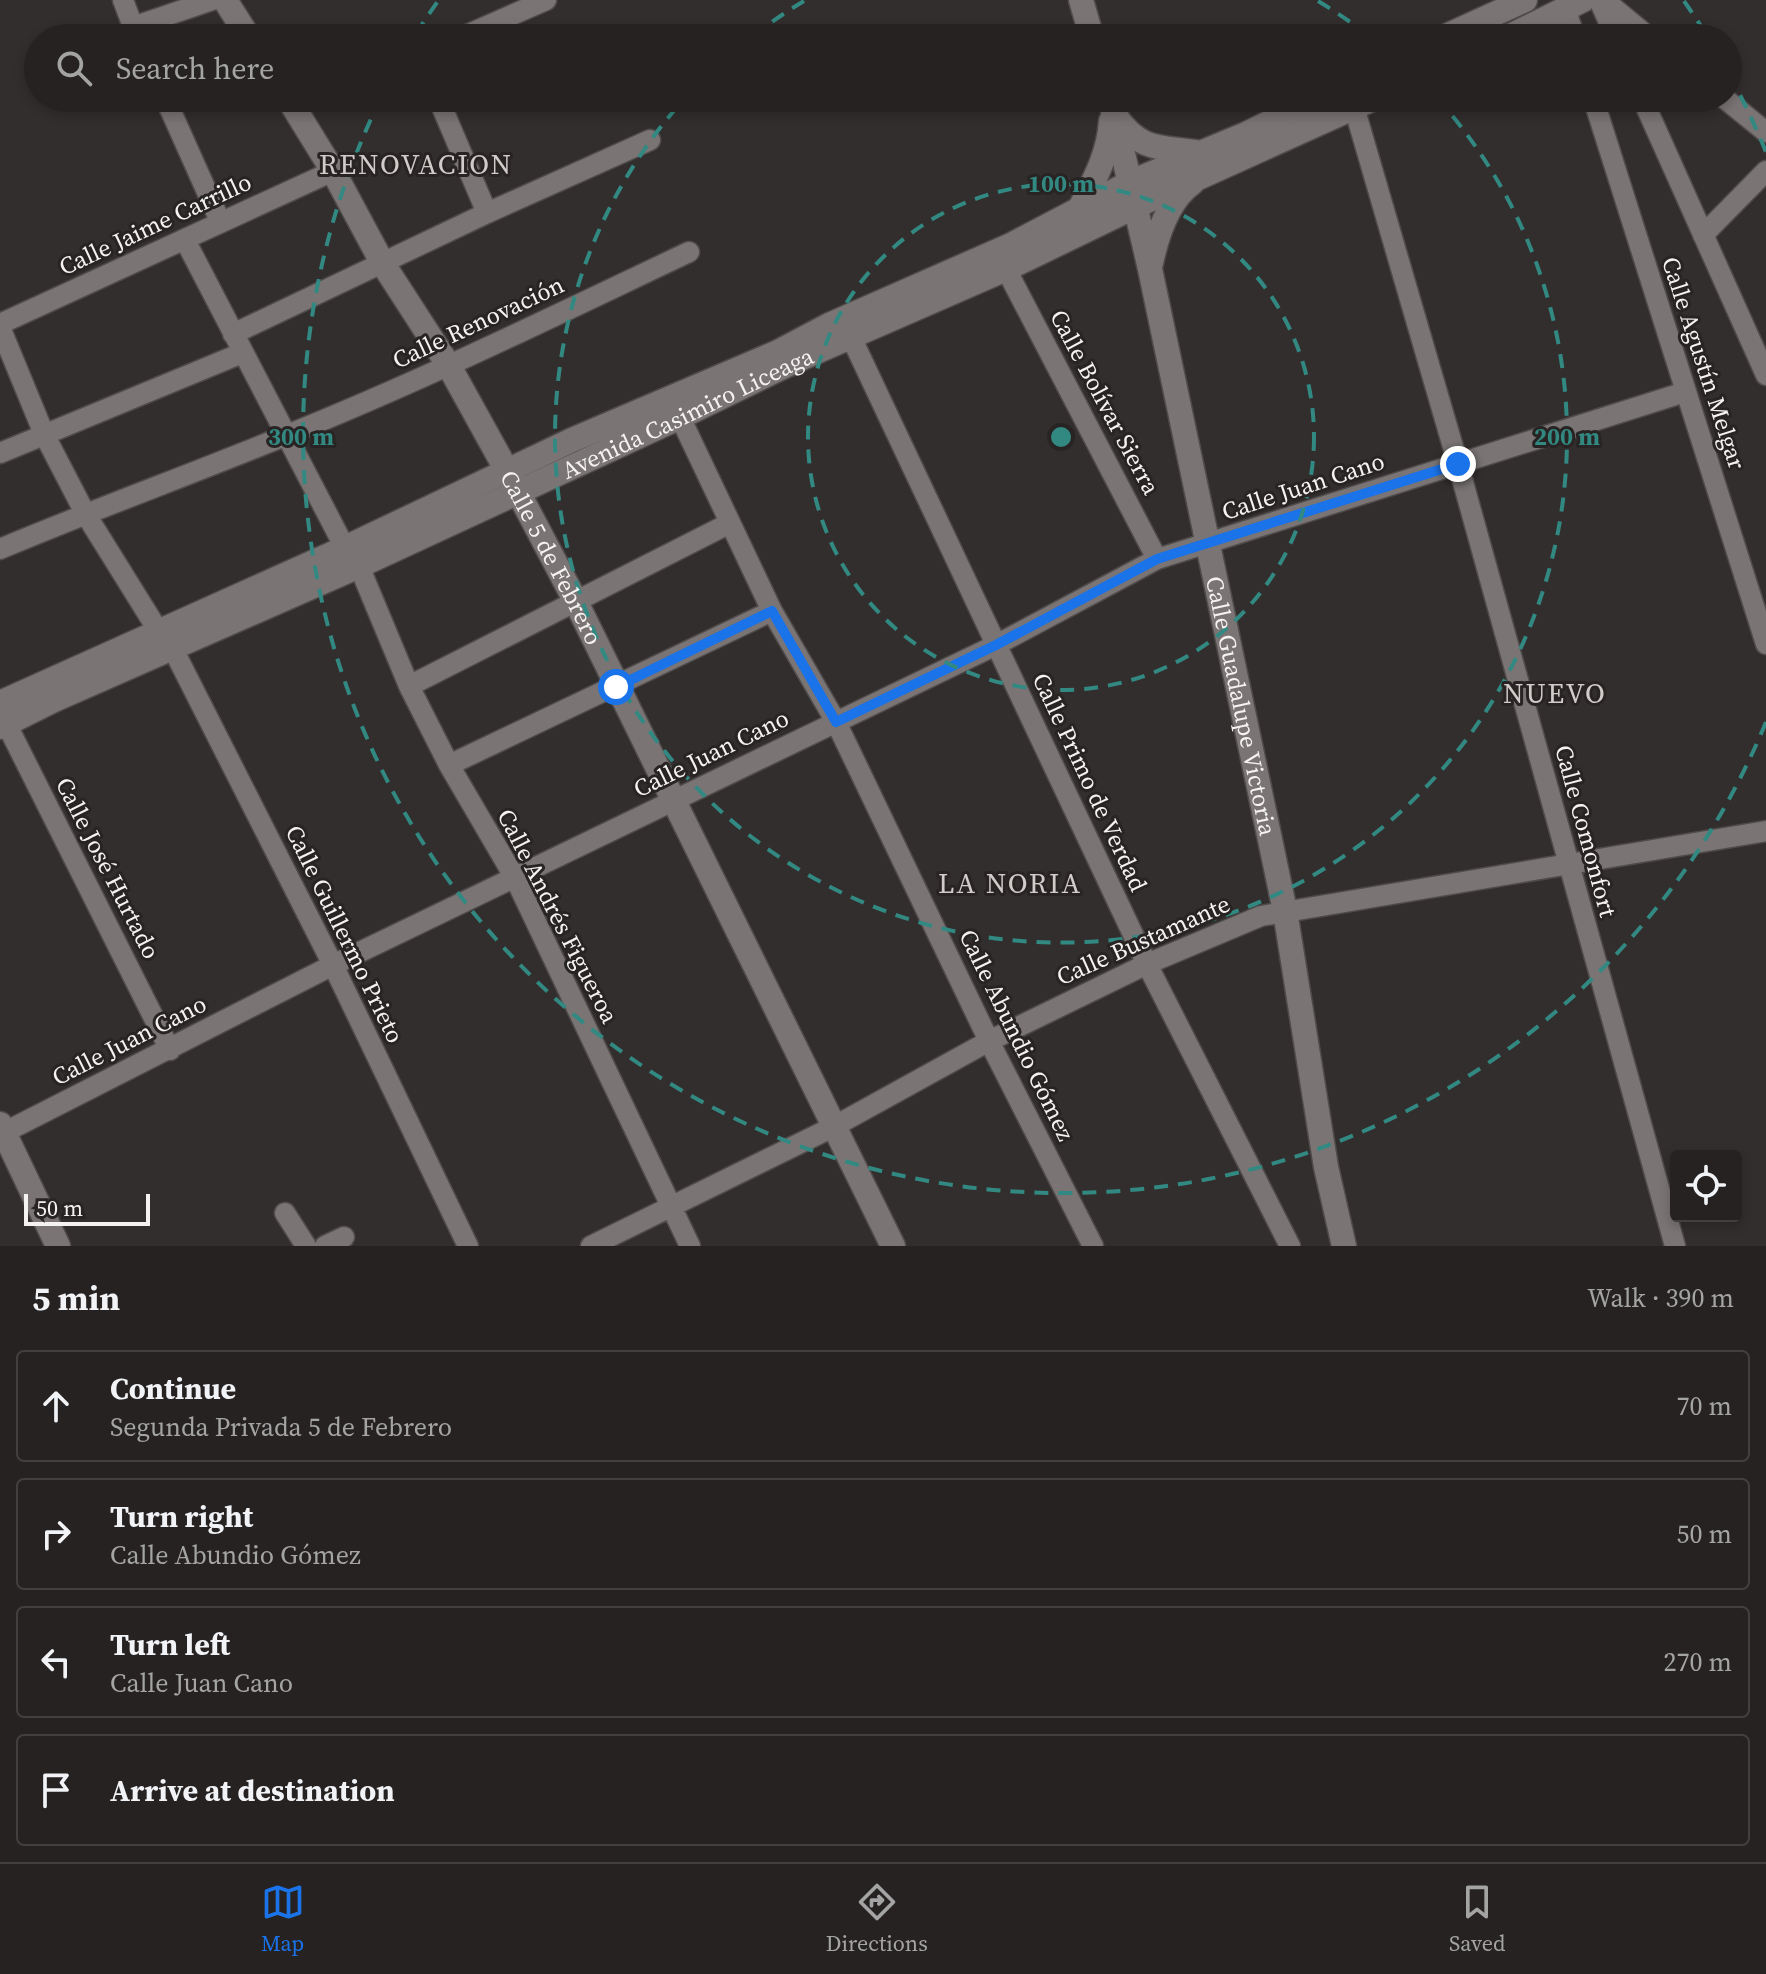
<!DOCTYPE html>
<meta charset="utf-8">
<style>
body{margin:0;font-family:"Source Serif 4",serif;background:#322f2f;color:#f1f3f6}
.controls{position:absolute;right:24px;bottom:24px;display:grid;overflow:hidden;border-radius:8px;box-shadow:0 4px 12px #0003}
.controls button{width:72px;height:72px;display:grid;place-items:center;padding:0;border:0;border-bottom:2px solid #423f40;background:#262222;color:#f1f3f6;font:40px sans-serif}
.scale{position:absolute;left:24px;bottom:20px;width:126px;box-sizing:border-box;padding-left:8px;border:4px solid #f5f2f2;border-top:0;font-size:22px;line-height:28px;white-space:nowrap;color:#f5f2f2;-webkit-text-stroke:6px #292424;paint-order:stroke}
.stop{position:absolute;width:24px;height:24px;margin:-18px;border:6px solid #1a73e8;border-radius:50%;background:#fff}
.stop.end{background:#1a73e8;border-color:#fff;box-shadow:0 2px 8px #0008}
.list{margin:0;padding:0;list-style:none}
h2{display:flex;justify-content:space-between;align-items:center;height:104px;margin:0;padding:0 32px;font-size:34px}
h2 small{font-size:26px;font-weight:400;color:#a4a4a5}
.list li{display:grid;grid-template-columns:52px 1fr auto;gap:24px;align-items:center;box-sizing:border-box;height:112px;margin:0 16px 16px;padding:0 16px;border:2px solid #423f40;border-radius:8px}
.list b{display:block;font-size:30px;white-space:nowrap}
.list p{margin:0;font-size:26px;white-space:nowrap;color:#a4a4a5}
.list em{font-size:26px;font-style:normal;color:#a4a4a5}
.icon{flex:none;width:44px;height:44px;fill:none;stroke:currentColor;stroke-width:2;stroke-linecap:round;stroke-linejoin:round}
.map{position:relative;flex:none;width:1766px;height:1246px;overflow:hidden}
.search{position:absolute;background:#262222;box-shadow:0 4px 12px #0003;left:24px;right:24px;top:24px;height:88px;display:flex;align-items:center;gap:20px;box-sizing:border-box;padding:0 28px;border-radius:44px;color:#a4a4a5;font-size:30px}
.sheet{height:616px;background:#262222}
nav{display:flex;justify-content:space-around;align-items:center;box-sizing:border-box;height:112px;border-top:2px solid #423f40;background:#262222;font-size:22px;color:#a4a4a5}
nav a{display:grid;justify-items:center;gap:4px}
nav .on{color:#1a73e8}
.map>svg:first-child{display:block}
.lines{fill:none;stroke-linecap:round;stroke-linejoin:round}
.street-casing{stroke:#4f4b4b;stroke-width:23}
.secondary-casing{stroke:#4f4b4b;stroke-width:27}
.street{stroke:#7a7474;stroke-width:20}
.secondary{stroke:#7a7474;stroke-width:24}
.route{stroke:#1a73e8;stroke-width:10}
.ring{fill:none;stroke:#328982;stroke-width:4;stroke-dasharray:14 10}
.labels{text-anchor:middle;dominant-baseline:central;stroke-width:6;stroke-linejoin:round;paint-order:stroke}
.street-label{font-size:24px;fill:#f5f2f2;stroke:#292424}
.quarter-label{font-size:28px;letter-spacing:2px;fill:#d1cbca;stroke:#292424}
.centre{fill:#328982;stroke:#292424;stroke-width:4}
.ring-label{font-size:24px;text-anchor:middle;font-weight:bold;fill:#328982;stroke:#292424;stroke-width:6;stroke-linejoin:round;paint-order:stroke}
</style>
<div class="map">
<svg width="1766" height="1246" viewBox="0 0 1766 1246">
<rect width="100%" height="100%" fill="#332e2e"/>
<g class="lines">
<defs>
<path id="street" d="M123,0L137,37
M1599,0L1616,38
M1604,0L1650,38
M1565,8L1575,38
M133,27L212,0
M460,38L546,0
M165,98L220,221
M438,98L487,213
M1593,98L1766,644
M1642,98L1766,375
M1724,98L1766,132
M1354,107L1458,464L1675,1246
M1703,235L1766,171
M185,240L345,548
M1006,269L1157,559
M0,324L333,171
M0,327L44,434L85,513L159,632
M233,334L487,213L650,140
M851,337L1147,964L1290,1246
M680,417L772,611L836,722L989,1041L1093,1246
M0,453L242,353
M0,549C95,509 192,474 287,435C424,380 556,315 689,252
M359,566L409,686L449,765L515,878L690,1246
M172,647L333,965L468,1246
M409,686L730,523
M0,711L170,1050
M449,765L772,611
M5,1132L333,965L996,645L1157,559L1685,392
M285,1213L306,1246
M325,1246L344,1237
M591,1246L833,1127L989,1041L1147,964L1261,916L1766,831"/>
<g id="secondary">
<path d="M225,0L249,38"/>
<path d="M1081,0L1092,38"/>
<path d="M1442,38L1525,0"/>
<path d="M1506,38L1583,0"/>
<path id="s1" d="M288,98L333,171L383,264L449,366L507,471L576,602L893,1246"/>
<path id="s2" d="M1110,98L1150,269L1285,911L1326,1167L1344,1246"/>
<path d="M1116,117C1140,150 1157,147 1195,152"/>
<path d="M1080,208C1095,179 1109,153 1111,121"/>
<path d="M1151,263C1157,235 1168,200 1192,183"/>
<path d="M0,703L345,548L572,440L778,352L829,325L1011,245L1131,182L1246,134L1319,98"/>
<path id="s3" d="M0,727L54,700L359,566L680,417L793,362L1006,269L1136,206L1375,98"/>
<path d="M0,1124L58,1246"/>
</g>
</defs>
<use href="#street" class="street-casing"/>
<use href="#secondary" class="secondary-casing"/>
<use href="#street" class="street"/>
<use href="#secondary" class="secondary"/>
</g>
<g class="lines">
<path class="route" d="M616,687L772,611L836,722L996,645L1157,559L1458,464"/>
</g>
<g class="ring">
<circle cx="1061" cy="437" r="253"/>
<path d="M753 36A506 506 0 0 1 804 1M1318 1A506 506 0 0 1 1369 36M1437 98A506 506 0 1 1 685 98"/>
<path d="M1766 722A760 760 0 1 1 378 104M416 34A760 760 0 0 1 438 1M1684 1A760 760 0 0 1 1706 34M1729 74A760 760 0 0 1 1766 152"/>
</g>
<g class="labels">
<g class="street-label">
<text transform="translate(155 224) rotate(-25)">Calle Jaime Carrillo</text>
<text transform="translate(478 322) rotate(-25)">Calle Renovación</text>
<text transform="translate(1704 363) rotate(72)">Calle Agustín Melgar</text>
<text transform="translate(1105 402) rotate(62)">Calle Bolívar Sierra</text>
<text stroke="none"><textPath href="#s3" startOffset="756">Avenida Casimiro Liceaga</textPath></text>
<text transform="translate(1303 486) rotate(-18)">Calle Juan Cano</text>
<text stroke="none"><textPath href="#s1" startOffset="530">Calle 5 de Febrero</textPath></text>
<text stroke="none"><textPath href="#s2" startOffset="622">Calle Guadalupe Victoria</textPath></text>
<text transform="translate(711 753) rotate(-26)">Calle Juan Cano</text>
<text transform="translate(1090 782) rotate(65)">Calle Primo de Verdad</text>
<text transform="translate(1586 831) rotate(75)">Calle Comonfort</text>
<text transform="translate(108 868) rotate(63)">Calle José Hurtado</text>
<text transform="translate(558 916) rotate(63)">Calle Andrés Figueroa</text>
<text transform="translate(345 934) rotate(64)">Calle Guillermo Prieto</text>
<text transform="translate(1143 940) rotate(-24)">Calle Bustamante</text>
<text transform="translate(1017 1035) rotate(64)">Calle Abundio Gómez</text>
<text transform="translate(129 1040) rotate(-27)">Calle Juan Cano</text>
</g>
<g class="quarter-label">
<text x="416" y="164">RENOVACION</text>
<text x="1555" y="693">NUEVO</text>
<text x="1010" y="883">LA NORIA</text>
</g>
</g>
<circle cx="1061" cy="437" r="12" class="centre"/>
<g class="ring-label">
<text x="1061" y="192">100 m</text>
<text x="1567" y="445">200 m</text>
<text x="301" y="445">300 m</text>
</g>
</svg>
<div class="controls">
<button><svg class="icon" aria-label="locate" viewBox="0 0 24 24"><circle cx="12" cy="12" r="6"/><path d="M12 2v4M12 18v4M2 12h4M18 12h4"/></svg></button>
</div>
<div class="scale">50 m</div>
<div class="stop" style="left:616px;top:687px"></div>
<div class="stop end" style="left:1458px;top:464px"></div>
<div class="search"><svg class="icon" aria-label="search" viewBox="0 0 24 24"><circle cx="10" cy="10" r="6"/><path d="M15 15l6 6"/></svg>Search here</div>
</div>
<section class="sheet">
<h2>5 min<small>Walk · 390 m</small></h2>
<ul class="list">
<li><svg class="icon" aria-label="ahead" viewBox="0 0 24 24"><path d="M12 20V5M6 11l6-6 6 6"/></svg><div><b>Continue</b><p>Segunda Privada 5 de Febrero</p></div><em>70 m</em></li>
<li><svg class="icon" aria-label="right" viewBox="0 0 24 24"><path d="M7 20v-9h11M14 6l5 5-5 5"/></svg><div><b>Turn right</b><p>Calle Abundio Gómez</p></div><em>50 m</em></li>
<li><svg class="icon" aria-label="left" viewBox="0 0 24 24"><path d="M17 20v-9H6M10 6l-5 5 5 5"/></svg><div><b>Turn left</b><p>Calle Juan Cano</p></div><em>270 m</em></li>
<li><svg class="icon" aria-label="arrive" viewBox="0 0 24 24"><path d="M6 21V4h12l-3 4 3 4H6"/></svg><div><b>Arrive at destination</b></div></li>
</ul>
</section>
<nav>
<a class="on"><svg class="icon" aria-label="map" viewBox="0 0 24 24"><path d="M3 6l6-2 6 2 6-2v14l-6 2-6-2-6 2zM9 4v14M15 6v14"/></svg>Map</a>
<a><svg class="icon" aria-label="directions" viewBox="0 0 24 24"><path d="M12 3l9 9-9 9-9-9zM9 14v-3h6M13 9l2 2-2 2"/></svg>Directions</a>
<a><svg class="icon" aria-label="saved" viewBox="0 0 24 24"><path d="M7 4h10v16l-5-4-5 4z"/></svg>Saved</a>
</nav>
